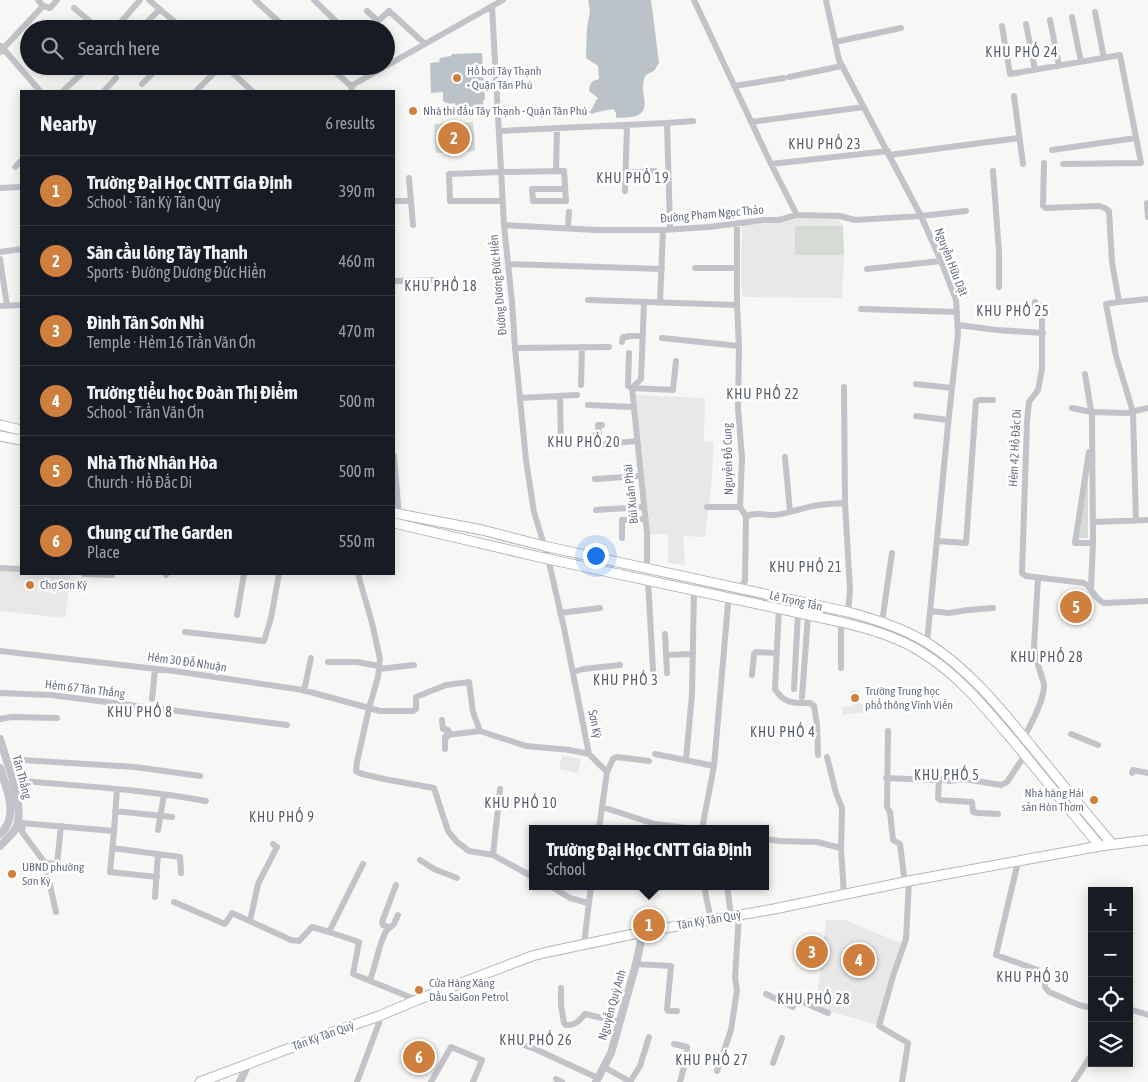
<!DOCTYPE html>
<meta charset="utf-8">
<style>
body{margin:0;font-family:"Asap Condensed",sans-serif;background:#20242c;color:#f1f3f6}
.controls{position:absolute;right:15px;bottom:15px;display:grid;overflow:hidden;border-radius:0px;box-shadow:0 2px 12px #0003}
.controls button{width:45px;height:45px;display:grid;place-items:center;padding:0;border:0;border-bottom:1px solid #363941;background:#171b24;color:#f1f3f6;font:25px sans-serif}
.you{position:absolute;left:595px;top:555px;width:18px;height:18px;margin:-12px;border:4px solid #fff;border-radius:50%;background:#1a73e8;box-shadow:0 0 0 8px #1a73e833}
.badge{display:grid;place-items:center;width:32px;height:32px;border-radius:50%;background:#cf7f3e;color:#fff;font-size:16px;font-weight:700}
.pin{position:absolute;translate:-50% -50%;border:2px solid #fff;box-shadow:0 1px 5px #0006}
.popup{position:absolute;left:529px;top:825px;width:240px;height:65px;box-sizing:border-box;display:grid;place-content:center;border-radius:0px;background:#171b24;filter:drop-shadow(0 1px 4px #0005);font-size:16px;white-space:nowrap;color:#9ea1a6}
.popup b{font-size:19px;color:#f1f3f6}
.popup::after{content:'';position:absolute;left:50%;top:100%;margin-left:-10px;border:10px solid transparent;border-top-color:#171b24}
.list{margin:0;padding:0;list-style:none}
h2{display:flex;justify-content:space-between;align-items:center;height:65px;margin:0;padding:0 20px;font-size:21px}
h2 small{font-size:16px;font-weight:400;color:#9ea1a6}
.list li{display:grid;grid-template-columns:32px 1fr auto;gap:15px;align-items:center;box-sizing:border-box;height:70px;padding:0 20px;border-top:1px solid #363941}
.list b{display:block;font-size:19px;white-space:nowrap}
.list p{margin:0;font-size:16px;white-space:nowrap;color:#9ea1a6}
.list em{font-size:16px;font-style:normal;color:#9ea1a6}
.icon{flex:none;width:28px;height:28px;fill:none;stroke:currentColor;stroke-width:2;stroke-linecap:round;stroke-linejoin:round}
.map{position:relative;flex:none;width:1148px;height:1082px;overflow:hidden}
.search{position:absolute;background:#171b24;box-shadow:0 2px 12px #0003;left:20px;top:20px;width:375px;height:55px;display:flex;align-items:center;gap:12px;box-sizing:border-box;padding:0 18px;border-radius:28px;color:#9ea1a6;font-size:19px}
.panel{position:absolute;background:#171b24;box-shadow:0 2px 12px #0003;left:20px;top:90px;width:375px;height:485px;border-radius:0px}
.map>svg:first-child{display:block}
.built{fill:#e8e8e8}
.green{fill:#d6dcd5}
.water{fill:#bbc2c8}
.lines{fill:none;stroke-linecap:round;stroke-linejoin:round}
.secondary-casing{stroke:#b4b7bc;stroke-width:11}
.minor{stroke:#c1c3c8;stroke-width:6}
.tertiary{stroke:#c1c3c8;stroke-width:8}
.secondary{stroke:#fff;stroke-width:9}
.poi-dot{fill:#cf7f3e;stroke:#fff;stroke-width:2}
.labels{text-anchor:middle;dominant-baseline:central;stroke-width:5;stroke-linejoin:round;paint-order:stroke}
.poi-label{font-size:12px;fill:#6a7283;stroke:#fff;text-anchor:start}
.street-label{font-size:12px;fill:#6a7283;stroke:#fff}
.neighbourhood-label{font-size:14px;letter-spacing:1px;fill:#575d69;stroke:#fff}
</style>
<div class="map">
<svg width="1148" height="1082" viewBox="0 0 1148 1082">
<rect width="100%" height="100%" fill="#f7f7f5"/>
<path class="built" d="M801,218L838,219L843,226L844,255L842,298L743,297L741,283L742,224L781,223Z
M635,395L705,398L704,441L714,442L711,489L705,537L683,536L685,565L668,563V534H647Z
M0,566L21,568V574H71L65,618L0,611Z
M858,690L860,704H864L865,712L843,715L842,707L853,706L850,691Z
M562,755L581,759L578,773L559,769Z
M826,920H845L903,944L878,1025L828,1011L816,1006Z"/>
<path class="green" d="M473,122L475,151L436,153L434,124Z
M795,226H843L844,255H795Z
M1088,472V538H1079Z"/>
<path class="water" d="M588,0H651L659,63C658,64 655,69 655,70C650,74 645,73 644,80C642,86 643,91 644,96C648,119 633,117 616,118V113L613,109L597,112L592,114L589,112C595,107 593,104 598,98L589,91L590,85L593,81L599,79L598,66L586,58L587,28L590,11Z
M482,53L485,100H483L484,109L456,110L455,103L448,104L443,101V92L431,93L430,63L439,62L440,58L451,56L452,54Z"/>
<g class="lines">
<defs>
<path id="secondary" d="M0,425L21,430
M0,436L21,440
M394,513L482,530L544,546L848,612C875,619 902,628 926,642C969,669 1000,708 1032,747C1058,779 1085,812 1112,844
M394,523L539,557L841,622C870,629 898,637 923,653C960,676 987,710 1015,743C1043,777 1071,812 1100,846
M200,1082L322,1036L379,1016L417,1000L532,956L548,952L643,932L774,909L909,881L1100,846L1148,840"/>
</defs>
<use href="#secondary" class="secondary-casing"/>
<path class="minor" d="M38,0L43,6L50,8L57,0
M149,0L183,29
M255,0L287,29
M314,0L344,29
M694,0L771,164L797,215
M826,0L839,60L921,216L941,261L956,300L958,334L948,425L927,643
M492,6L504,225L512,302L515,348L526,460L534,512L548,558L564,628L589,754L607,772L599,829
M74,8L99,29
M367,11L378,21L389,11L425,44
M1095,12L1104,58
M1072,17L1081,62
M1050,20L1059,66
M1026,24L1035,70
M1002,26L1010,74L1120,55L1141,163L1063,164
M115,29L140,0
M140,29L160,9
M167,29L174,21
M835,42L901,28
M1,46L40,91
M0,52L43,6
M225,66L252,91
M329,66L351,86L352,91
M386,66L503,0
M130,67L131,66
M789,77L842,66
M142,84L160,66
M351,86L386,66
M734,86L784,78
M63,91L90,66
M104,91L116,78
M196,91L221,66
M1014,96L1023,164
M751,122L864,107
M667,123L670,228
M499,131L667,123L693,121
M1052,150L1136,138
M889,155L1019,138
M1044,163L1043,206L1046,208L1099,206L1105,208L1109,211L1112,262L1119,302L1106,304L1116,356L1133,412L1136,521
M771,164L888,151
M15,167L21,161
M556,171L557,128
M993,171L999,252V287
M625,173L655,171
M409,178L413,225
M0,188L21,187
M625,191L627,125
M394,201H410
M502,201H450L449,174L501,172L564,171L566,201H533L532,189H565
M1147,203L1148,217
M504,225L596,230H663L709,227L764,220H779L797,215L840,216L855,220L921,216L966,211
M568,228L569,212
M0,252L21,249
M0,259L7,306
M508,264L662,269
M695,268H737
M867,269L941,261
M394,281L436,280
M588,300L737,305
M644,302L641,379L632,388L647,534V568
M1035,302V306H1042V369L1038,390L1029,402L1027,421L1022,573L1026,576L1084,583C1093,588 1094,599 1104,603L1148,601
M1119,302L1148,299
M660,303L663,230
M0,306L21,305
M861,309L957,312
M958,325L997,330L1043,333
M662,338L739,346
M622,342L623,337H628V336H642
M515,348L609,347
M629,353L628,386L632,388L673,390L676,361
M1085,374L1092,416L1093,543L1091,588
M916,384L952,388
M581,385L582,347
M844,387L845,503
M560,396L561,445
M520,398L577,395
M588,405L633,407
M1072,408L1091,412L1127,413L1148,408
M916,416L948,420
M602,425H598L599,434L595,435L596,445L637,441
M1089,452L1075,543H1093
M394,456L399,517
M785,457L790,512
M595,479L641,476
M707,507H740
M596,510L644,507
M746,516C756,512 764,515 774,515C784,515 795,510 805,508C818,504 832,504 845,503L850,590L848,612
M1093,522L1148,520
M622,538V520L645,519
M937,541L966,543L976,401L979,400H993
M0,568L21,569
M84,574L112,575
M358,574L372,623L380,659L378,677L369,708L357,762L356,771L362,774L384,779L434,788L448,831L457,842L469,851L493,855L533,877
M166,575V574
M648,580L653,670
M779,608L775,689C784,704 794,703 810,703L814,706L817,724L818,755
M930,611L949,613L968,610L993,608
M560,613L600,608
M237,615L244,574
M882,622L892,553
M185,632L264,641L271,618L279,574
M665,634L667,673
M0,651L174,671L303,690L380,711H413L416,709V697L446,685L469,682L473,712L480,731L526,746L570,750L589,754
M666,655L693,654
M328,662H357L379,666
M841,668V622
M379,669L414,665
M573,672L583,669L620,665
M752,675L754,654L756,652L777,653
M794,689L798,613
M304,691L311,658
M0,693L51,695L287,725
M802,697L808,615
M152,699L155,669
M0,719L12,717L57,718
M442,720L443,729L448,730L450,734
M888,731L887,807L890,812L893,840L900,844L904,876L909,881L906,939L893,976L879,1026L908,1043L902,1082
M1071,734L1098,745
M1024,737C1031,724 1045,699 1044,684L1036,658L1034,647L1038,578
M445,749V737H447V735L480,731
M655,754L714,766
M827,757L836,793L842,808L841,848L844,895
M686,760L692,694L694,590
M6,761L22,760L135,767L200,776
M607,772L613,759L617,757L649,761
M1132,773L1133,770L1148,773
M886,778L933,780L939,779L950,781L964,779L1001,785L1007,782L1025,755
M939,779L938,798L940,800L972,802L973,812L978,813L998,814
M12,780C77,786 143,789 206,801
M117,789L114,831L110,872L157,877
M602,807L655,824L694,829
M115,811L172,817
M21,823L114,831
M23,823L22,832L45,863L56,912
M702,829L714,766L728,604L745,581L746,516L740,507L742,458L738,409L739,346L737,305V224
M158,830L164,795
M765,839L779,841L817,842L841,848
M112,848L180,857L181,873
M493,855L500,789
M420,860L434,869L457,878
M1018,862L996,955L1038,970L1045,979V987L1049,992L1079,1005L1092,1008
M45,863L57,864L61,826
M550,886L570,898L588,903
M704,886L711,920
M727,886L731,916
M155,897L158,854
M174,902L225,924L232,913L291,940L299,941L312,927L329,932L359,942L353,974L417,1000
M250,921L258,884L277,847L273,844
M389,927L383,925L382,922L396,885
M329,932L363,864
M584,944L591,886
M636,964L671,966L667,1009L668,1011H677
M370,981L381,943L386,931L394,924L398,915
M561,988V1005L564,1023L566,1025C575,1026 580,1020 585,1014L619,1022
M766,994L793,1007
M796,999L828,1013
M1129,1009L1148,1015
M508,1035L510,1040L535,1049L598,1078
M674,1044L687,1047L685,1063L680,1082
M773,1063L782,1038
M604,1067L631,1082
M717,1071L731,1030L737,990L735,978L739,914
M556,1079L562,1082
M357,1082L379,1023V1016
M431,1082L451,1047L482,1060L473,1082
M630,1082L640,1066L649,1037
M1074,1082L1092,1054"/>
<path class="tertiary" d="M0,739C6,761 26,807 16,828C12,835 5,840 0,846
M0,768C5,784 14,804 9,820C8,826 4,830 0,834
M240,1082L248,1064
M596,1082L611,1053L636,964L643,932"/>
<use href="#secondary" class="secondary"/>
</g>
<g class="poi-dot">
<circle cx="457" cy="78" r="5"/>
<circle cx="413" cy="111" r="5"/>
<circle cx="30" cy="585" r="5"/>
<circle cx="855" cy="698" r="5"/>
<circle cx="1094" cy="800" r="5"/>
<circle cx="12" cy="874" r="5"/>
<circle cx="419" cy="990" r="5"/>
</g>
<g class="labels">
<g class="poi-label">
<text x="467" y="71">Hồ bơi Tây Thạnh<tspan x="467" dy="14">- Quận Tân Phú</tspan></text>
<text x="423" y="111">Nhà thi đấu Tây Thạnh - Quận Tân Phú</text>
<text x="40" y="585">Chợ Sơn Kỳ</text>
<text x="865" y="691">Trường Trung học<tspan x="865" dy="14">phổ thông Vĩnh Viễn</tspan></text>
<text x="1084" y="793" text-anchor="end">Nhà hàng Hải<tspan x="1084" dy="14">sản Hòn Thơm</tspan></text>
<text x="22" y="867">UBND phường<tspan x="22" dy="14">Sơn Kỳ</tspan></text>
<text x="429" y="983">Cửa Hàng Xăng<tspan x="429" dy="14">Dầu SaiGon Petrol</tspan></text>
</g>
<g class="street-label">
<text transform="translate(712 214) rotate(-5)">Đường Phạm Ngọc Thảo</text>
<text transform="translate(951 262) rotate(69)">Nguyễn Hữu Dật</text>
<text transform="translate(498 285) rotate(-95)">Đường Dương Đức Hiền</text>
<text transform="translate(1015 448) rotate(-87)">Hẻm 42 Hồ Đắc Di</text>
<text transform="translate(728 459) rotate(-91)">Nguyễn Đỗ Cung</text>
<text transform="translate(631 494) rotate(-96)">Bùi Xuân Phái</text>
<text transform="translate(796 601) rotate(13)">Lê Trọng Tấn</text>
<text transform="translate(187 662) rotate(8)">Hẻm 30 Đỗ Nhuận</text>
<text transform="translate(85 689) rotate(7)">Hẻm 67 Tân Thắng</text>
<text transform="translate(595 724) rotate(79)">Sơn Kỳ</text>
<text transform="translate(22 777) rotate(75)">Tân Thắng</text>
<text transform="translate(709 920) rotate(-10)">Tân Kỳ Tân Quý</text>
<text transform="translate(612 1005) rotate(-74)">Nguyễn Quý Anh</text>
<text transform="translate(323 1036) rotate(-20)">Tân Kỳ Tân Quý</text>
</g>
<g class="neighbourhood-label">
<text x="1022" y="52">KHU PHỐ 24</text>
<text x="825" y="144">KHU PHỐ 23</text>
<text x="633" y="178">KHU PHỐ 19</text>
<text x="441" y="286">KHU PHỐ 18</text>
<text x="1013" y="311">KHU PHỐ 25</text>
<text x="763" y="394">KHU PHỐ 22</text>
<text x="584" y="442">KHU PHỐ 20</text>
<text x="806" y="567">KHU PHỐ 21</text>
<text x="1047" y="657">KHU PHỐ 28</text>
<text x="626" y="680">KHU PHỐ 3</text>
<text x="140" y="712">KHU PHỐ 8</text>
<text x="783" y="732">KHU PHỐ 4</text>
<text x="947" y="775">KHU PHỐ 5</text>
<text x="521" y="803">KHU PHỐ 10</text>
<text x="282" y="817">KHU PHỐ 9</text>
<text x="1033" y="977">KHU PHỐ 30</text>
<text x="814" y="999">KHU PHỐ 28</text>
<text x="536" y="1040">KHU PHỐ 26</text>
<text x="712" y="1060">KHU PHỐ 27</text>
</g>
</g>
</svg>
<div class="controls">
<button>+</button>
<button>−</button>
<button><svg class="icon" aria-label="locate" viewBox="0 0 24 24"><circle cx="12" cy="12" r="6"/><path d="M12 2v4M12 18v4M2 12h4M18 12h4"/></svg></button>
<button><svg class="icon" aria-label="layers" viewBox="0 0 24 24"><path d="M12 4l9 5-9 5-9-5zM3 14l9 5 9-5"/></svg></button>
</div>
<div class="you"></div>
<div class="pin badge" style="left:649px;top:925px">1</div>
<div class="popup"><b>Trường Đại Học CNTT Gia Định</b>School</div>
<div class="pin badge" style="left:454px;top:138px">2</div>
<div class="pin badge" style="left:812px;top:952px">3</div>
<div class="pin badge" style="left:859px;top:960px">4</div>
<div class="pin badge" style="left:1076px;top:607px">5</div>
<div class="pin badge" style="left:419px;top:1057px">6</div>
<div class="search"><svg class="icon" aria-label="search" viewBox="0 0 24 24"><circle cx="10" cy="10" r="6"/><path d="M15 15l6 6"/></svg>Search here</div>
<section class="panel">
<h2>Nearby<small>6 results</small></h2>
<ul class="list">
<li><span class="badge">1</span><div><b>Trường Đại Học CNTT Gia Định</b><p>School · Tân Kỳ Tân Quý</p></div><em>390 m</em></li>
<li><span class="badge">2</span><div><b>Sân cầu lông Tây Thạnh</b><p>Sports · Đường Dương Đức Hiền</p></div><em>460 m</em></li>
<li><span class="badge">3</span><div><b>Đình Tân Sơn Nhì</b><p>Temple · Hẻm 16 Trần Văn Ơn</p></div><em>470 m</em></li>
<li><span class="badge">4</span><div><b>Trường tiểu học Đoàn Thị Điểm</b><p>School · Trần Văn Ơn</p></div><em>500 m</em></li>
<li><span class="badge">5</span><div><b>Nhà Thờ Nhân Hòa</b><p>Church · Hồ Đắc Di</p></div><em>500 m</em></li>
<li><span class="badge">6</span><div><b>Chung cư The Garden</b><p>Place</p></div><em>550 m</em></li>
</ul>
</section>
</div>
